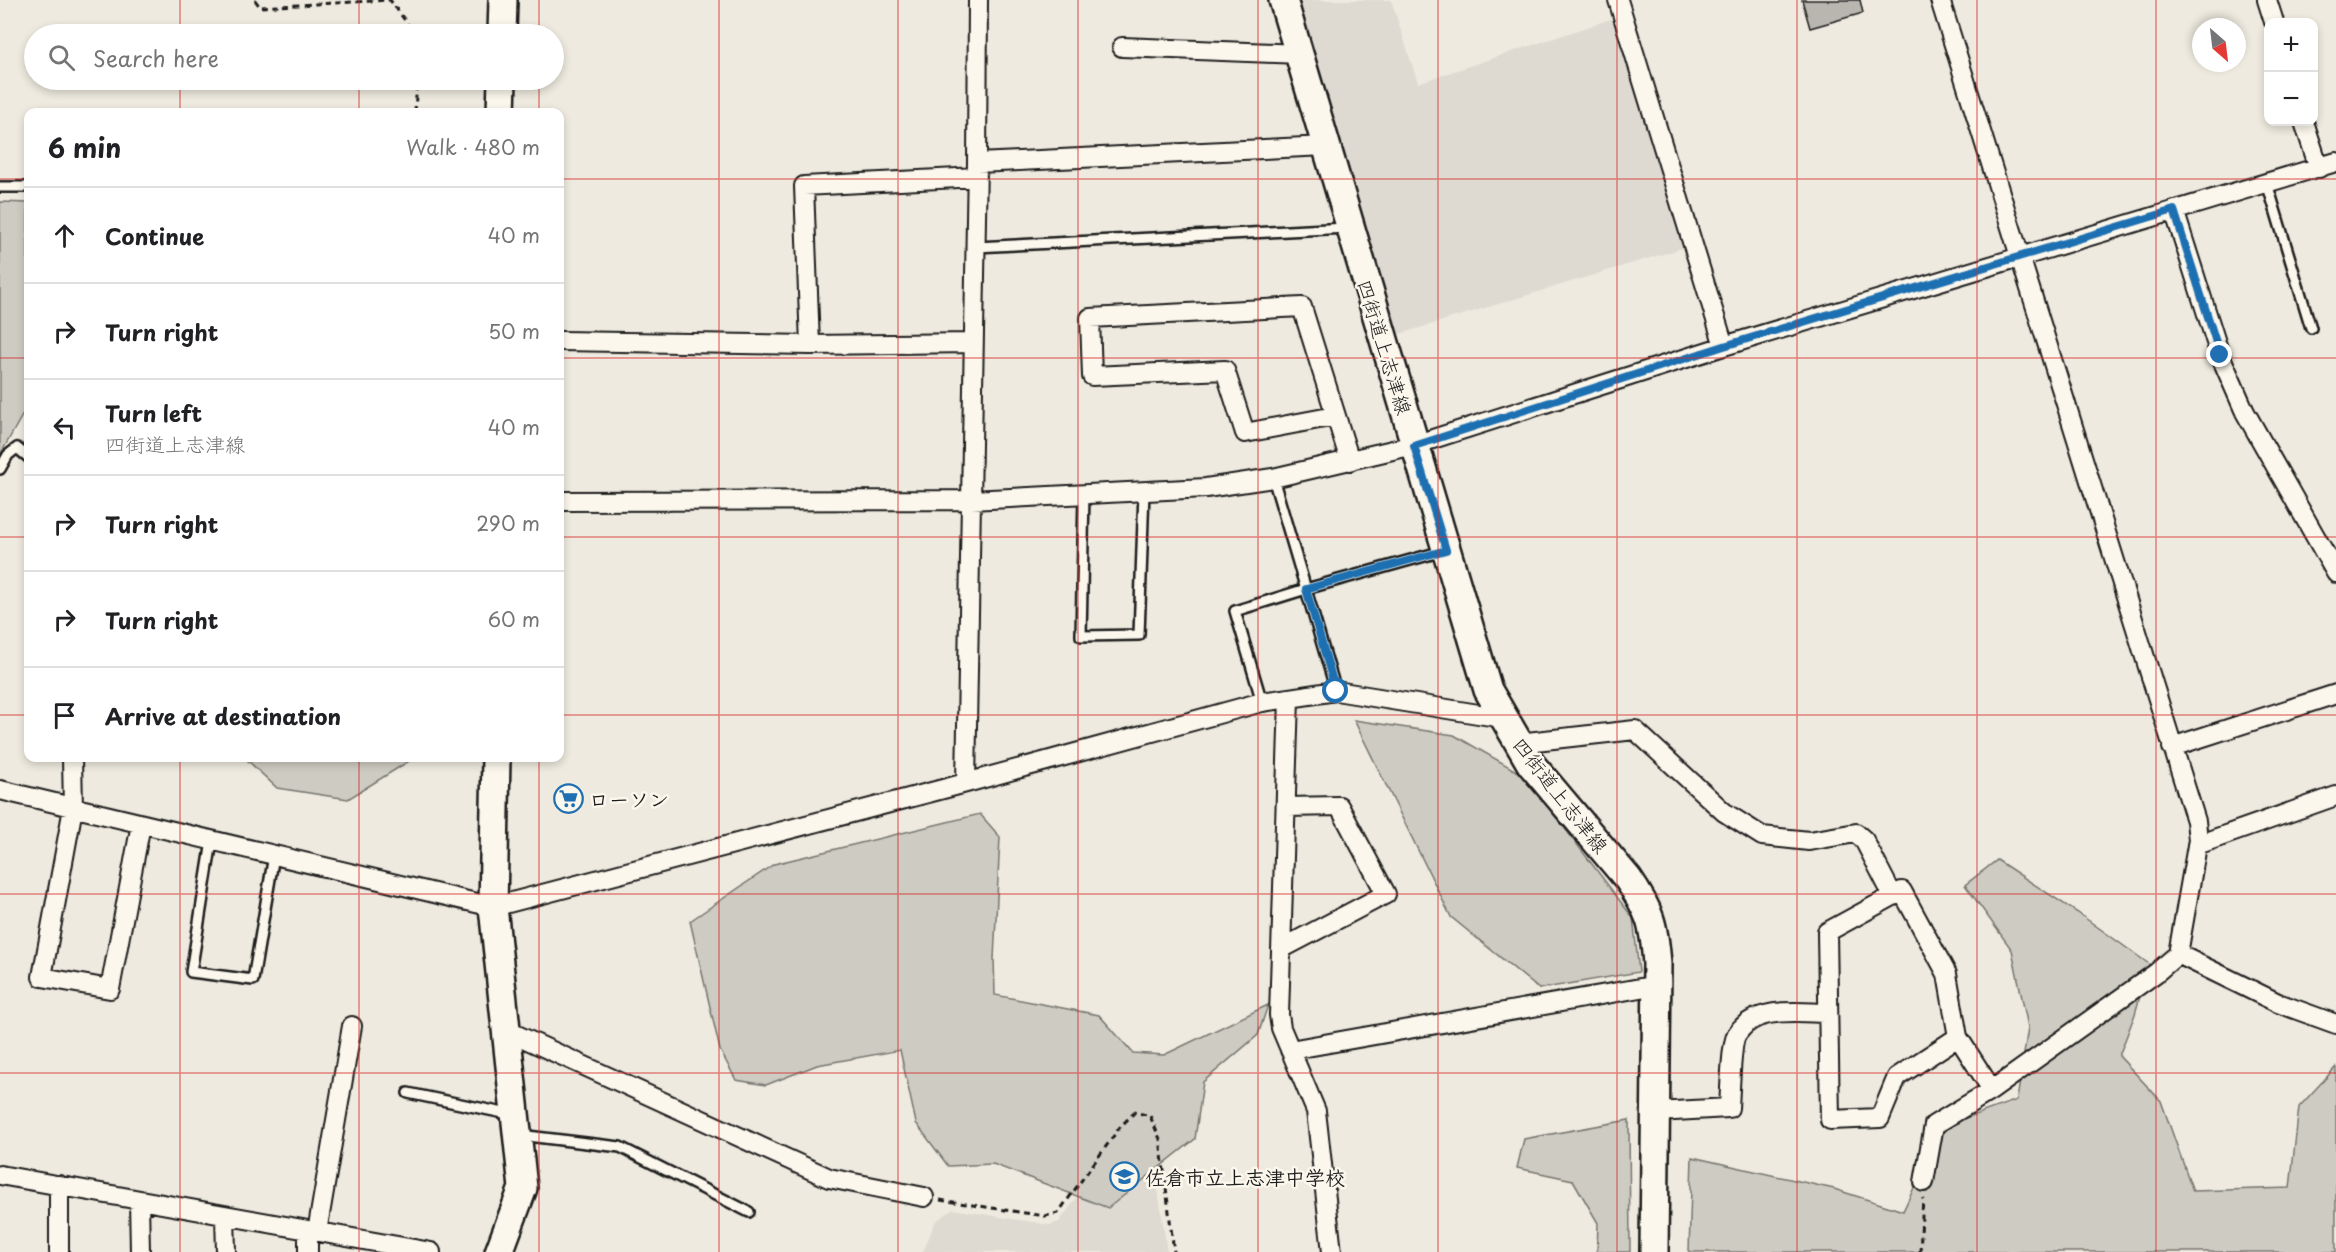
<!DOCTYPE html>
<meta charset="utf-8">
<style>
body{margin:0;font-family:"Playpen Sans","Klee One",sans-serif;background:#f6f6f6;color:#202124}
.controls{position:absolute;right:18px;top:18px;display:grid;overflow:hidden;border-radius:12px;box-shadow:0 3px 9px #0003}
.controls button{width:54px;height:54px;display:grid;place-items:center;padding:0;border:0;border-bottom:2px solid #e0e0e0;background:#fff;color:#202124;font:30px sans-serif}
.compass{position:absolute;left:2192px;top:18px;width:54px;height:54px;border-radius:50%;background:#fff;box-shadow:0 3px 9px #0003;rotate:152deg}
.stop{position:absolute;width:18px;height:18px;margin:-14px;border:4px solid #1f6fb2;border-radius:50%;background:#fff}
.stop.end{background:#1f6fb2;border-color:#fff;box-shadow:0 2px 6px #0008}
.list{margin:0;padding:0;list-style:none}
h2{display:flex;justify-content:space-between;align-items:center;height:78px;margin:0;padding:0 24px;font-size:26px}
h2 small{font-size:20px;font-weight:400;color:#757577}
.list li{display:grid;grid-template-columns:39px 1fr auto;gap:18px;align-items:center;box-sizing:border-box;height:96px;padding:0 24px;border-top:2px solid #e0e0e0}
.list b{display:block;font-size:22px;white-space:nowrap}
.list p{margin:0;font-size:20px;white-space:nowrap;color:#757577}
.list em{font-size:20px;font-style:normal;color:#757577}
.icon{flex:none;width:33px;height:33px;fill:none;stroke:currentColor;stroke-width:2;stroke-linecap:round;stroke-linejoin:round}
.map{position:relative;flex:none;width:2336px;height:1252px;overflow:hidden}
.search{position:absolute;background:#fff;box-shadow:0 3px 9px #0003;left:24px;top:24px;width:540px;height:66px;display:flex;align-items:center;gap:15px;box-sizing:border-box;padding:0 21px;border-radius:33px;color:#757577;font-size:22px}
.panel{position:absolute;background:#fff;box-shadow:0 3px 9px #0003;left:24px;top:108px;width:540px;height:654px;border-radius:12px}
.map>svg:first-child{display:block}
.built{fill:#dedad1}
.green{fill:#ceccc2;stroke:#75746f;stroke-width:1.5}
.building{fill:#b9b6af;stroke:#1c1c1c;stroke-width:1.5}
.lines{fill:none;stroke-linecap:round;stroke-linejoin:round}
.lane-casing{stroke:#1c1c1c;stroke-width:14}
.street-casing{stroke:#1c1c1c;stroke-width:22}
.secondary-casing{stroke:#1c1c1c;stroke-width:32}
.path{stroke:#1c1c1c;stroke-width:3;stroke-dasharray:6 4.5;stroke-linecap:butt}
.lane{stroke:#fbf7ec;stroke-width:9}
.street{stroke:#fbf7ec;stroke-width:18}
.secondary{stroke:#fbf7ec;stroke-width:27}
.route{stroke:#1f6fb2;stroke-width:8}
.grid{fill:none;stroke:#d62828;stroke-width:1.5;stroke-opacity:0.55}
.labels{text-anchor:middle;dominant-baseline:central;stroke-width:5;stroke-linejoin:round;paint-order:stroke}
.street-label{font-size:20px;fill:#1c1c1c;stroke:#fbf7ec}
.poi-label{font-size:20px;font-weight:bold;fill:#1c1c1c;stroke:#fbf7ec;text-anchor:start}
</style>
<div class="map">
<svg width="2336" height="1252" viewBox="0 0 2336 1252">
<rect width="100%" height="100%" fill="#eeeadf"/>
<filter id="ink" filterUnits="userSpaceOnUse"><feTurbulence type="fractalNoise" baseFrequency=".0167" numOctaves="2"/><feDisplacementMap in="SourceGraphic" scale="12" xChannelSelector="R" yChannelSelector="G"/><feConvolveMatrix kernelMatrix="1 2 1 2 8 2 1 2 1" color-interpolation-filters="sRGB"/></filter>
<g filter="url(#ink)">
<path class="built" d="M1295,0H1391L1418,83L1614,18L1683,248L1393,336Z
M1123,1134L1152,1147L1167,1252H923L935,1222L953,1209L1050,1225L1059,1222Z"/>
<path class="green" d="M0,202L28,203V405L0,455Z
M1354,720L1454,735L1525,776L1633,918L1639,972L1539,989L1451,917Z
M245,758H414L348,799L277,788Z
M980,814L1000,837L994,959L995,995L1099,1015L1133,1053L1164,1055L1268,1005L1258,1035L1203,1082L1195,1139L1108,1208L993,1164L948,1166L916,1123L900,1050L817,1065L766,1085L736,1080L720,1050L690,921L774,864Z
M1997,860L2078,913L2149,964L2135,1014L2119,1056L2161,1101L2193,1191L2290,1188L2299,1107L2336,1067V1252H1689L1692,1157L1834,1189L1903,1211L1943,1126L2017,1100L2028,1027L2012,950L1965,885Z
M1629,1120L1630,1252H1597L1598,1223L1573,1180L1517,1168L1524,1139Z"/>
<path class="building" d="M1802,0H1860L1863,13L1810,28Z"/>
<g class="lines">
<defs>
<path id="lane" d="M2267,183L2311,328
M0,187H28
M976,247L1347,228
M0,469L8,455L17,448L28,457
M1273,478L1336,691
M1084,494L1081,636L1139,635L1144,491
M1262,702L1235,611L1306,589L1443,551
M212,841L191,972L253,980L274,855
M408,1093L513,1115
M519,1135L620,1147L749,1212"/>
<path id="street" d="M1618,0L1724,346
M2267,0L2274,22
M1122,47L1300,54
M2304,122L2319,168
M977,163L1326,146
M2174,210L2220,355L2245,412L2336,573
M560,341L810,345L973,343
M810,345L804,186L977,177
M1335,416L1245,433L1225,370L1092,376L1090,318L1302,307L1350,461
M560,501L971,500L1206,488L1273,478L1414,445L1724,346L2336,162
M1289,698L1279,1015L1281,1028L1316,1111L1332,1252
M1517,743L1635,730L1724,812L1762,836L1809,841L1856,833L1864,840L1893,896
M2172,747L2336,694
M72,758L73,808L42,977L110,989L141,824
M966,783L977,163L978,0
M0,790L493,907L966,783L1262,702L1336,691L1503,718
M2197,845L2336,796
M1281,949L1386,894L1339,806L1286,807
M2178,954L2278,1003L2336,1024
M506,1030L829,1178L924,1197
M1958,1037L1897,1077L1880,1118L1830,1120L1827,932L1902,891L1947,974L1958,1037L1992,1090
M1290,1050L1657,985
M1656,1112L1729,1108C1730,1094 1731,1042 1737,1034C1755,1005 1800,1013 1828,1013
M0,1175L431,1252
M1924,1182L1934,1125L1992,1090L2156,973L2178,954L2198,840L2196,821L1940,0
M59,1185V1252
M139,1200L140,1252
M225,1215L226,1252
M308,1230V1252
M317,1232L352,1026"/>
<path id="secondary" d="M1283,0L1488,690L1531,764L1628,879C1650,911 1654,924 1657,964L1654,1252
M502,34L503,0
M501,112L502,80
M496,758L493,907L523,1188L499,1252"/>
</defs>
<use href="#lane" class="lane-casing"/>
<use href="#street" class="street-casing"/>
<use href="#secondary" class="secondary-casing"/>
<path class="path" d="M255,0L260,7L390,0L415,34
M415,112L417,80
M940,1200L1045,1216L1058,1213L1120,1127L1135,1112L1150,1116L1160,1139L1174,1252
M1920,1252L1923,1198"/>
<use href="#lane" class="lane"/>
<use href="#street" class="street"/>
<use href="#secondary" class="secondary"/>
</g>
</g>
<g class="lines" filter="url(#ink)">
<path class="route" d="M1336,691L1306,589L1446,550L1414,446L1724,346L2174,210L2220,355"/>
</g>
<path class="grid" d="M180,0V34M359,0V34M539,0V34M719,0V1252M898,0V1252M1078,0V1252M1258,0V1252M1438,0V1252M1617,0V1252M1797,0V1252M1977,0V1252M2156,0V1252M180,80V112M359,80V112M539,80V112M0,179H28M560,179H2336M0,358H28M560,358H2336M0,537H28M560,537H2336M0,715H28M560,715H2336M180,758V1252M359,758V1252M539,758V1252M0,894H2336M0,1073H2336"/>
<defs>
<symbol id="supermarket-ring" viewBox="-11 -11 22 22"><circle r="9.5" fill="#fbf7ec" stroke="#1f6fb2" stroke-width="1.5"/><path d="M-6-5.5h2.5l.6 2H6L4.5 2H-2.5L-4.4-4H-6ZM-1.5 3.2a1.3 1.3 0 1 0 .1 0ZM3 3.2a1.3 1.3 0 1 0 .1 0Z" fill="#1f6fb2"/></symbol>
<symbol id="school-ring" viewBox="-11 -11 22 22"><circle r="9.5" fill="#fbf7ec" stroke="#1f6fb2" stroke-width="1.5"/><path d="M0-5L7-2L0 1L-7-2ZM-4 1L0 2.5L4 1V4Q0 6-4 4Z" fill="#1f6fb2"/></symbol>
</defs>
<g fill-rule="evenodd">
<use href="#supermarket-ring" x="552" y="782" width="33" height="33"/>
<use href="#school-ring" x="1108" y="1160" width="33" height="33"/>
</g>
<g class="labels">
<g class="street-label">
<text transform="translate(1385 347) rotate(73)">四街道上志津線</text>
<text transform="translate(1561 795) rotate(52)">四街道上志津線</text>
</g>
<g class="poi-label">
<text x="589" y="799">ローソン</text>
<text x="1145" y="1177">佐倉市立上志津中学校</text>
</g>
</g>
</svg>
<div class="controls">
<button>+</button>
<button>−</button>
</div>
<svg class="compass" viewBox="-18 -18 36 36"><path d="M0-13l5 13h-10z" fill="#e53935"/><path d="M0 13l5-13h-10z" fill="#757577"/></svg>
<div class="stop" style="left:1336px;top:691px"></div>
<div class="stop end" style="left:2220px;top:355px"></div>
<div class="search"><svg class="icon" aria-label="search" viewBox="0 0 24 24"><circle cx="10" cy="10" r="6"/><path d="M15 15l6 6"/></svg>Search here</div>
<section class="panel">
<h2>6 min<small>Walk · 480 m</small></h2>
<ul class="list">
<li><svg class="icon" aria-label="ahead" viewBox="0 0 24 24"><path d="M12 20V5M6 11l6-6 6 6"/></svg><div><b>Continue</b></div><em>40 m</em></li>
<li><svg class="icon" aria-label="right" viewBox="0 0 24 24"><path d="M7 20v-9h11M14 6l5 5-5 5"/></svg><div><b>Turn right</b></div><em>50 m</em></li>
<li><svg class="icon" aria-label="left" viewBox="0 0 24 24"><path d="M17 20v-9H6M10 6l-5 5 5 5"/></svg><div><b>Turn left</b><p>四街道上志津線</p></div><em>40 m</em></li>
<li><svg class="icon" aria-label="right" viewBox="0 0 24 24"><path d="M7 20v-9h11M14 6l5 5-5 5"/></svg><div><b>Turn right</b></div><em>290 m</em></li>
<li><svg class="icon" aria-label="right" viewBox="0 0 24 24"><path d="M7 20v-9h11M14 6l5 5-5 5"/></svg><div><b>Turn right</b></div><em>60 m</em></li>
<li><svg class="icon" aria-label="arrive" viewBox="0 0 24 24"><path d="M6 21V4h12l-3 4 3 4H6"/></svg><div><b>Arrive at destination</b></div></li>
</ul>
</section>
</div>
